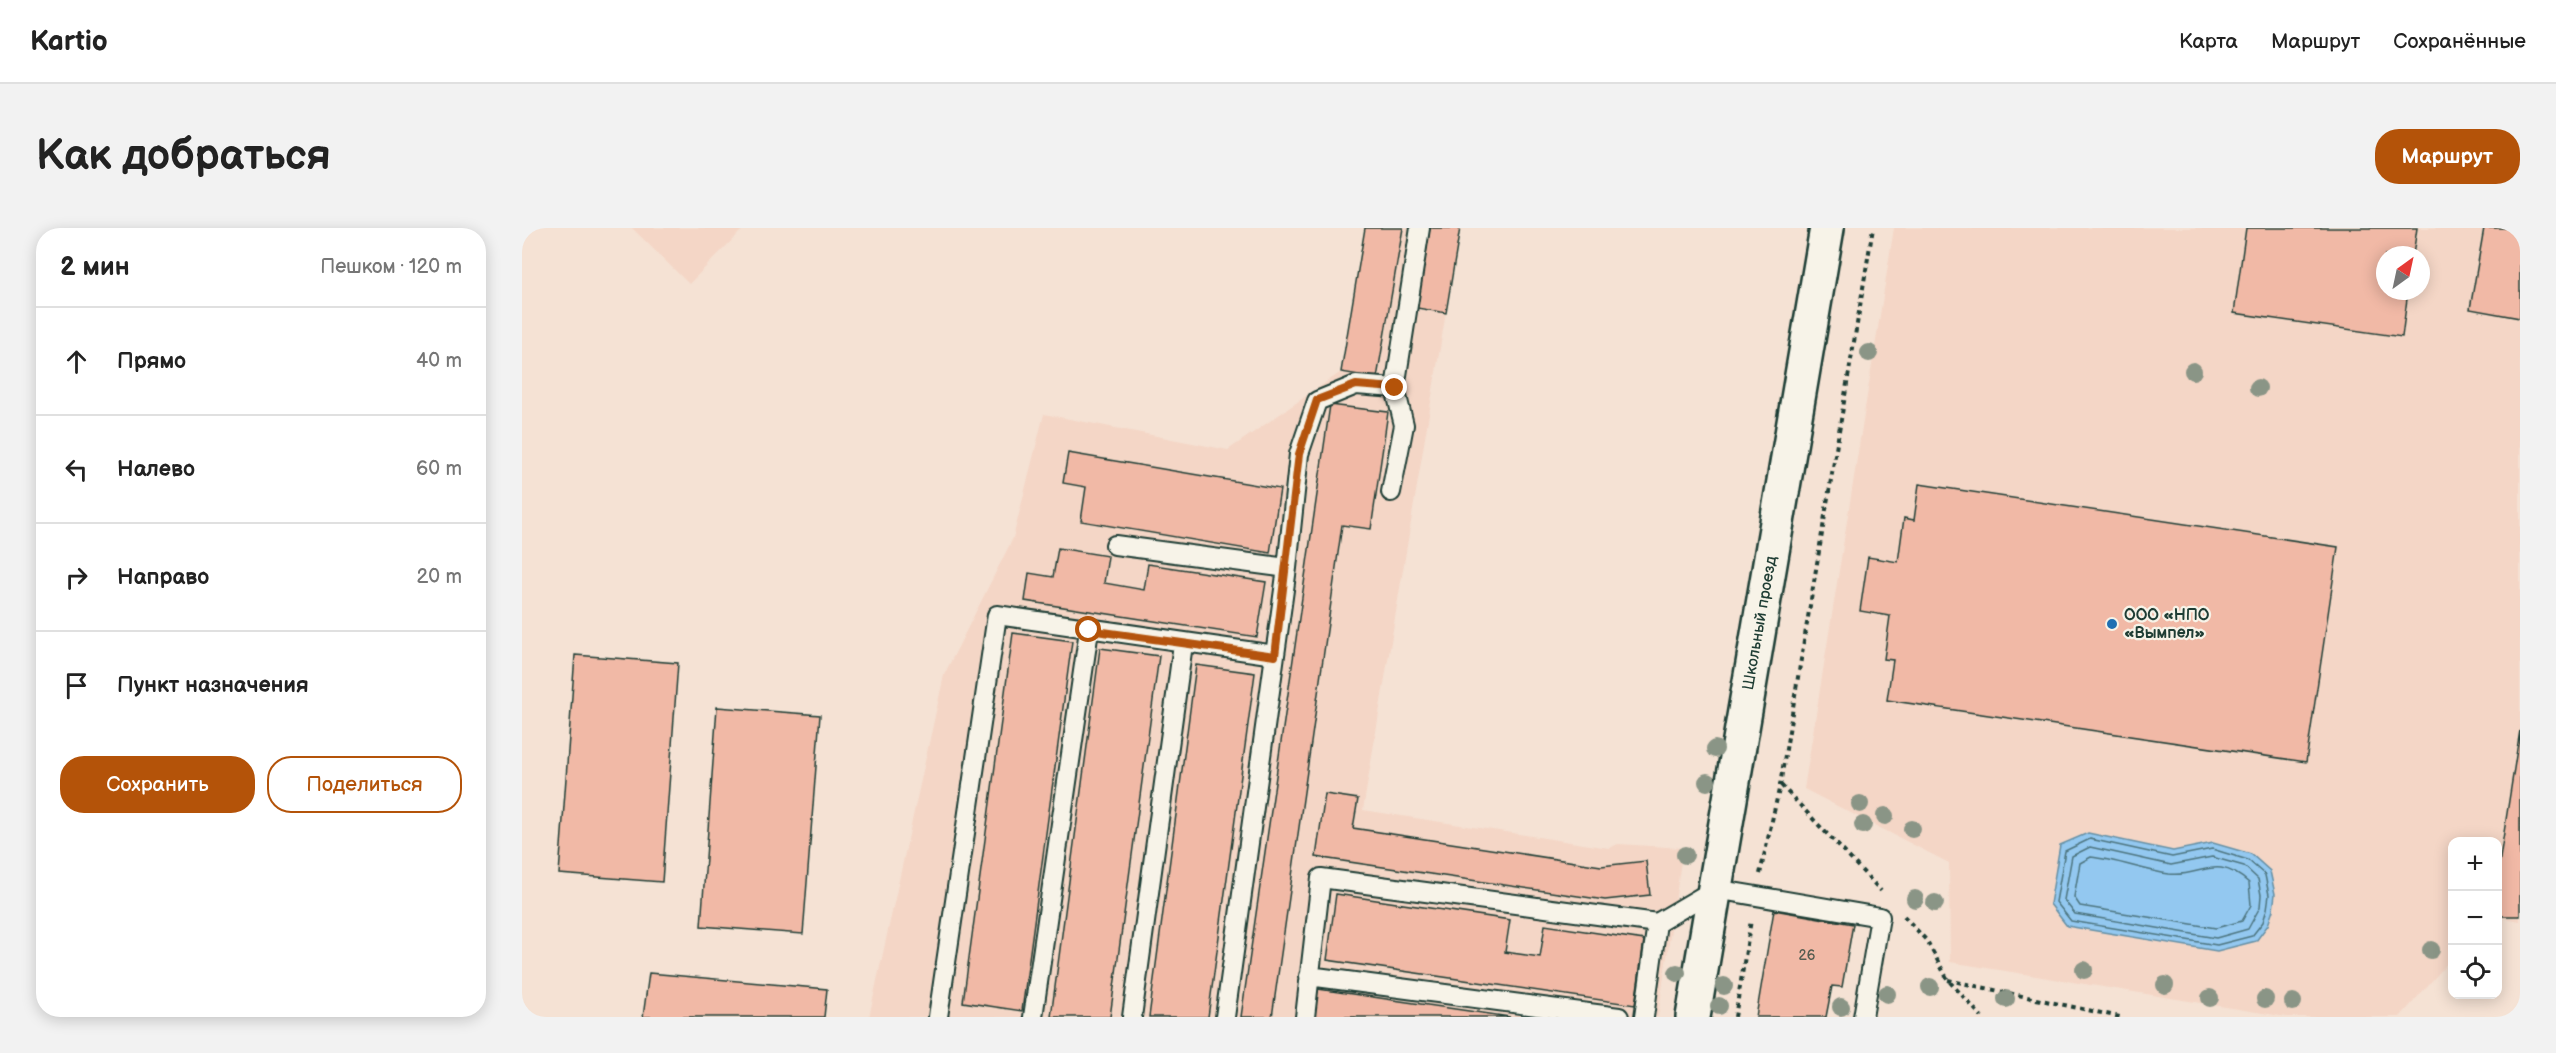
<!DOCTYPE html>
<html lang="ru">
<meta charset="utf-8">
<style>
body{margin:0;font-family:"Balsamiq Sans",sans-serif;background:#f2f2f2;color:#222}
.controls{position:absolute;right:18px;bottom:18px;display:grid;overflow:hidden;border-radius:12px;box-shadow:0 3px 15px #0003}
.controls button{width:54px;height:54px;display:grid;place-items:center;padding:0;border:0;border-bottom:2px solid #e0e0e0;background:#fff;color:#222;font:30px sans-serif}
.compass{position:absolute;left:1854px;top:18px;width:54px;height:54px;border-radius:50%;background:#fff;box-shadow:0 3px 15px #0003;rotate:33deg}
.stop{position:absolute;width:18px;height:18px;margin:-14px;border:4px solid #b45309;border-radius:50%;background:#fff}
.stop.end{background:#b45309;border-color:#fff;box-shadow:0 2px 6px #0008}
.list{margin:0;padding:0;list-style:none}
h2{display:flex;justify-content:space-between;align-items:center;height:78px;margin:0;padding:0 24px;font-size:26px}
h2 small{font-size:20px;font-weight:400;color:#767676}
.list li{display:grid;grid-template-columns:39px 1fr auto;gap:18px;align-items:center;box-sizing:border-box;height:108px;padding:0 24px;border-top:2px solid #e0e0e0}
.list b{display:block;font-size:22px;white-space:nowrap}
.list em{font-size:20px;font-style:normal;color:#767676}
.actions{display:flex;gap:12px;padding:18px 24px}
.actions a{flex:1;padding:14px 0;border:2px solid #b45309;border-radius:24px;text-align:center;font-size:21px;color:#b45309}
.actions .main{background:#b45309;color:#fff}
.icon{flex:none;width:33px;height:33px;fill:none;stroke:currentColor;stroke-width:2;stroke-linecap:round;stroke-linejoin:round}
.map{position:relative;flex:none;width:1998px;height:789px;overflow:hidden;border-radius:24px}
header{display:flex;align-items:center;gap:36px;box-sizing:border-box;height:84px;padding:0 30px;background:#fff;border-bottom:2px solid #e0e0e0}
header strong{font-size:28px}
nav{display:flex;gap:33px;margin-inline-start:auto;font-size:21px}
.intro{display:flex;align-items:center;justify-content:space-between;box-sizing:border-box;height:144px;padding:0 36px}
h1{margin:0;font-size:42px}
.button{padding:15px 27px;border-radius:24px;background:#b45309;color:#fff;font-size:21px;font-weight:700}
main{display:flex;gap:36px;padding:0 36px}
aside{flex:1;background:#fff;border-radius:24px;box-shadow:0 3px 15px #0003}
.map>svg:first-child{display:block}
.built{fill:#f4d6c6;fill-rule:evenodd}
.water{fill:#93c8f0;stroke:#6590a5;stroke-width:1.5}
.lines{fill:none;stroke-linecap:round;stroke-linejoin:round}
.shore{stroke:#4d757f;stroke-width:1.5}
.building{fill:#f1b9a6;stroke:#1f3d34;stroke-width:1.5}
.service-casing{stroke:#1f3d34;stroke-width:22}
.tertiary-casing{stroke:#1f3d34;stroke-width:38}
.path{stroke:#1f3d34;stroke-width:4;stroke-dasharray:4.5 4.5;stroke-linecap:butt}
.service{stroke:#f7f3e8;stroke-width:18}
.tertiary{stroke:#f7f3e8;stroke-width:33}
.tree{fill:#8a9586}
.route{stroke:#b45309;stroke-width:8}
.poi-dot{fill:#1f6fb2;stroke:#f7f3e8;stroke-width:2}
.labels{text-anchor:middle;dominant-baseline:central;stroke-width:4.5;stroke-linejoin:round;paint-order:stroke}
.number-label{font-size:14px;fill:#545c50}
.poi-label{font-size:16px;font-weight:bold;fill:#1f3d34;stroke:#f7f3e8;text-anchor:start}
.street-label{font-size:16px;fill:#1f3d34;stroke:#f7f3e8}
</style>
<header>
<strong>Kartio</strong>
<nav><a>Карта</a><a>Маршрут</a><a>Сохранённые</a></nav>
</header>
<div class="intro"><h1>Как добраться</h1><a class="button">Маршрут</a></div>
<main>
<aside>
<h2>2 мин<small>Пешком · 120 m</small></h2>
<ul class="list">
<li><svg class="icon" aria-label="ahead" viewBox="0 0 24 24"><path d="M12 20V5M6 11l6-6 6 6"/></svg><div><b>Прямо</b></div><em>40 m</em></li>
<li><svg class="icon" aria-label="left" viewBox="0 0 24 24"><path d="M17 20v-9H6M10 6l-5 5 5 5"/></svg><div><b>Налево</b></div><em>60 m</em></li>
<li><svg class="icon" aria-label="right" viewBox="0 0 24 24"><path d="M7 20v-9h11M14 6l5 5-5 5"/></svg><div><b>Направо</b></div><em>20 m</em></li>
<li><svg class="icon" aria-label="arrive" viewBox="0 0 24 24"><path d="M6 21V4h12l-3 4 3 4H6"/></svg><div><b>Пункт назначения</b></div></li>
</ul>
<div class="actions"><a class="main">Сохранить</a><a>Поделиться</a></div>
</aside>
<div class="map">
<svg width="1998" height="789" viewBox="0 0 1998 789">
<rect width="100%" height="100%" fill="#f5e2d4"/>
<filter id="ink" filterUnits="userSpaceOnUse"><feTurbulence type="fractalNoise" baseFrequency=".0167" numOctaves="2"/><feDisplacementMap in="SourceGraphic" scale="12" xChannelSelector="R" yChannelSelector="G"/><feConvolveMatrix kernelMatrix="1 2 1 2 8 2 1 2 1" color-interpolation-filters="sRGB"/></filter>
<g filter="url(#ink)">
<path class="built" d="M110,0H222L167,56Z
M843,0H938L841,582L1087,620L1096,616L1161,620L1136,789H347L422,447L491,310L522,186L706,222L819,144Z
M1372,0H1998V693L1976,689V614H1930V730L1878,789H1765L1428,734L1427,635L1282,561ZM1863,27H1899V63H1863Z"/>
<path class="water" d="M1566,605L1651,623L1691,615L1729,626L1748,643L1753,666L1751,682L1746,697L1734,713L1695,723L1545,698L1528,676L1538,617Z"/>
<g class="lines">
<path class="shore" d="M1568,611L1650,629L1690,621L1726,632L1743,647L1747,667L1745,681L1741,694L1730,708L1695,717L1549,693L1534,674L1543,623Z
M1568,619L1649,637L1690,629L1722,638L1736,651L1739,667L1738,679L1726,701L1694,710L1553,686L1542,672L1550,628Z
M1569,629C1595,632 1621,642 1647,646C1679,650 1693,624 1727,655L1729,677L1720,693L1694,700L1558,678L1552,669L1558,635Z"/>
</g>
<path class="building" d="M843,0H881L855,150L819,144Z
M908,0H938L924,85L895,80Z
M1724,0H1895L1891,27H1863V63H1886L1880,109L1712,85Z
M1962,0H1998V90L1948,81Z
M808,177L866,184L849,301L820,297L750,789H719Z
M546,225L758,261L748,325L559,293L564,259L541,255Z
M1397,256L1816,319L1784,534L1365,472L1371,432L1362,431L1368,388L1338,383L1346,329L1376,334L1382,290L1392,292Z
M536,320L586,328L582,355L622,362L626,336L744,354L735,409L503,373L507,345L531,349Z
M491,405L550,413L500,783L441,774Z
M578,420L637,428L588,789H529Z
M53,427L156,435L140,654L37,646Z
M674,437L733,445L686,789H627Z
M195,479L298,487L281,706L179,698Z
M1998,502V688H1976V643Z
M803,566L836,571L831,600L1079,638L1124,633L1128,667L1083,672L794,629Z
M814,666L988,692L983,724L1018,729L1023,697L1122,712L1113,777L805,732Z
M1252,682L1331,696L1320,759L1310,758L1304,789H1234Z
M127,745L305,761L302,789H121Z
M796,761L988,789H792Z"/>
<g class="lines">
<defs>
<path id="service" d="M873,160L898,0
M593,317L765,340
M787,748L1097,789
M416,789L475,387L753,427
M511,789L567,402
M610,789L661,416
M703,789L765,340L777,226L795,173L834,157L873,160L882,197L869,264
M783,789L799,650L1135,695L1193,661L1358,689L1341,789
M1122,789L1135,695"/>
<path id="tertiary" d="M1171,789L1305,0"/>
</defs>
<use href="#service" class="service-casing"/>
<use href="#tertiary" class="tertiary-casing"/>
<path class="path" d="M1259,557L1359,663
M1238,646L1258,557L1351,0
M1382,688L1405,713L1426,752L1460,789
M1426,752L1598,789
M1213,789L1229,692"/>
<use href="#service" class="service"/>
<use href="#tertiary" class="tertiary"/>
</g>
<g class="tree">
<circle cx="1347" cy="125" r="9"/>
<circle cx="1671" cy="143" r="9"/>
<circle cx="1736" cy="160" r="9"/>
<circle cx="1193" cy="521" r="9"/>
<circle cx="1185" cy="554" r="9"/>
<circle cx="1338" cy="576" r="9"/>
<circle cx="1363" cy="588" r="9"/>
<circle cx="1341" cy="597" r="9"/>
<circle cx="1390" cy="601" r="9"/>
<circle cx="1163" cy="627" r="9"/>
<circle cx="1393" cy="671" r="9"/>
<circle cx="1413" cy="675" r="9"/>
<circle cx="1909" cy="722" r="9"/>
<circle cx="1562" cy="742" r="9"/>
<circle cx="1155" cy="745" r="9"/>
<circle cx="1643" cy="757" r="9"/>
<circle cx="1202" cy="758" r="9"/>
<circle cx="1408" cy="759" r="9"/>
<circle cx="1365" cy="766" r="9"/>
<circle cx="1688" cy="770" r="9"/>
<circle cx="1484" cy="771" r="9"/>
<circle cx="1743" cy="771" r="9"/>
<circle cx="1771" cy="774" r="9"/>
<circle cx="1197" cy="778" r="9"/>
<circle cx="1319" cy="779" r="9"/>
</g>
</g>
<g class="lines" filter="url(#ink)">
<path class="route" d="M567,402L753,428L777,226L795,172L834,157L873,160"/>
</g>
<circle class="poi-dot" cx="1590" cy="396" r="6"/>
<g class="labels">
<g class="number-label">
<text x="1285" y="727">26</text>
</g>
<g class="poi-label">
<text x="1602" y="387">ООО «НПО<tspan x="1602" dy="18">«Вымпел»</tspan></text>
</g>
<g class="street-label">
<text transform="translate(1238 395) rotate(-80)">Школьный проезд</text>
</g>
</g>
</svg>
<div class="controls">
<button>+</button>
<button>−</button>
<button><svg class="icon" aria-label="locate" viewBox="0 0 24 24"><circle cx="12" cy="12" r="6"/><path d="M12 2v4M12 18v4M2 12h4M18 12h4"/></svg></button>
</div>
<svg class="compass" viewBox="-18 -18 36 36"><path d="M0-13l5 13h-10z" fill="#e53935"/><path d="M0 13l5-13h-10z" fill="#767676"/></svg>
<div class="stop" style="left:567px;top:402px"></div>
<div class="stop end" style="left:873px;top:160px"></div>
</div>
</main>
